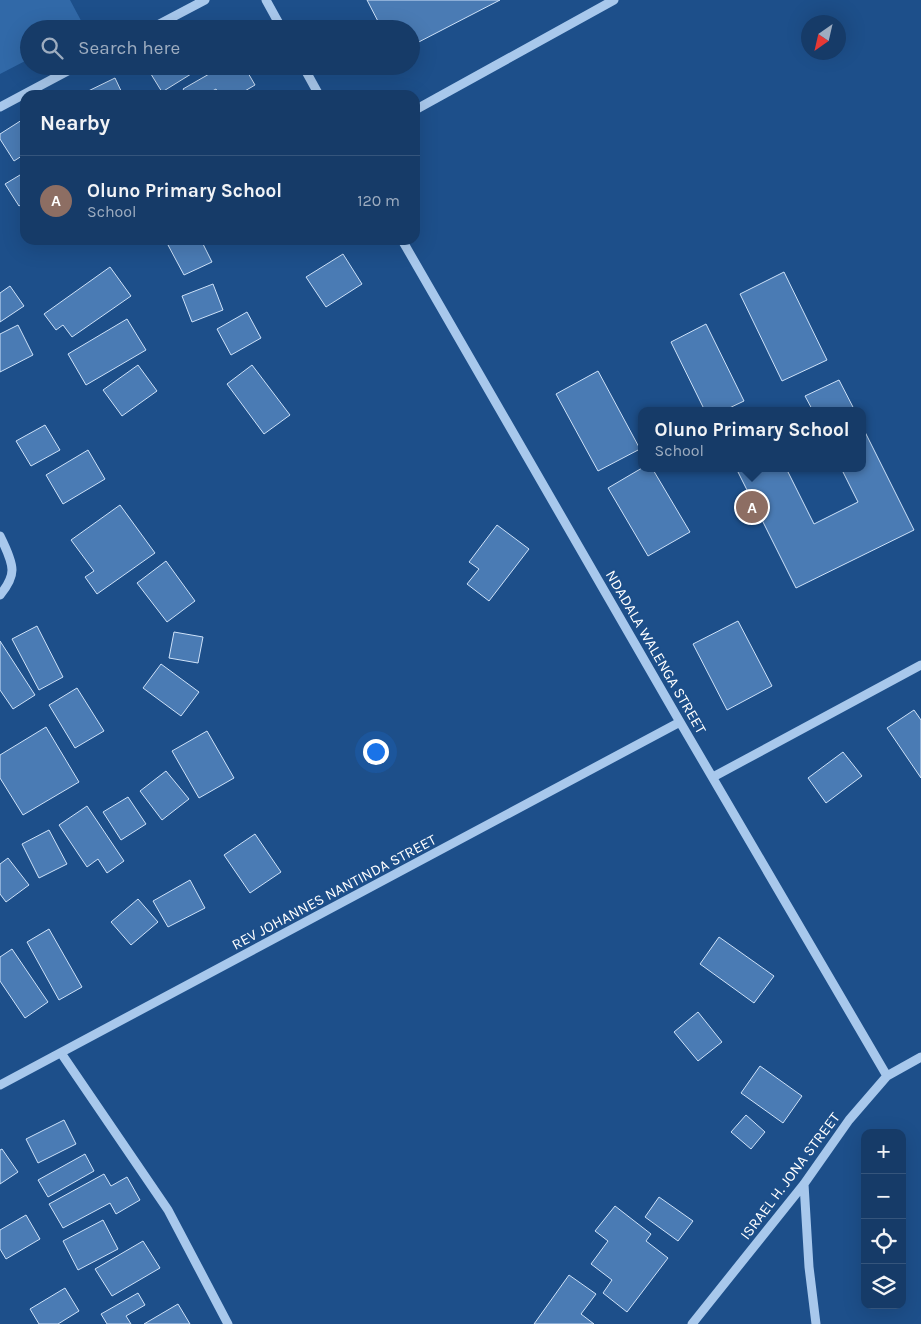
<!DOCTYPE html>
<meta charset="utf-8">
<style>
body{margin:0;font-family:Karla,sans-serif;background:#234671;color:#f1f3f6}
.controls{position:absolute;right:15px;bottom:15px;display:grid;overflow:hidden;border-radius:10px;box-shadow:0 5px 20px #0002}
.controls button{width:45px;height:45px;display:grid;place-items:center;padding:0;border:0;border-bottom:1px solid #35557c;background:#163b68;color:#f1f3f6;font:25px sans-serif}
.compass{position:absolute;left:801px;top:15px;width:45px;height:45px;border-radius:50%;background:#163b68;box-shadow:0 5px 20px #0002;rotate:214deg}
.you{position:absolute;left:375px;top:751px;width:18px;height:18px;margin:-12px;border:4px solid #fff;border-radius:50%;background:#1a73e8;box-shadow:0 0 0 8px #1a73e833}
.badge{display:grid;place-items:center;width:32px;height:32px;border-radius:50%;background:#bca0f2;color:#fff;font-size:16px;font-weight:700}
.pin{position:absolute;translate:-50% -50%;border:2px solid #fff;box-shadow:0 1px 5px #0006}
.popup{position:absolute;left:638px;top:407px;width:228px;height:65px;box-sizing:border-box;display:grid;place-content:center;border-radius:10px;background:#163b68;filter:drop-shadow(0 1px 4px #0005);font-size:16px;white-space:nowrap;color:#9eadc0}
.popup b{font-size:19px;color:#f1f3f6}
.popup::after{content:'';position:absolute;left:50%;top:100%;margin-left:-10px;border:10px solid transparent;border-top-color:#163b68}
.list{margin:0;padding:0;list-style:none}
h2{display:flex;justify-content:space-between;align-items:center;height:65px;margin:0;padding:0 20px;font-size:21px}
h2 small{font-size:16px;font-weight:400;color:#9eadc0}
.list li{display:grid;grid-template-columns:32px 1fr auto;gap:15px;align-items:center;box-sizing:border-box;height:90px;padding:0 20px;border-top:1px solid #35557c}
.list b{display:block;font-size:19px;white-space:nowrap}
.list p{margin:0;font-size:16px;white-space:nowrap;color:#9eadc0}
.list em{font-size:16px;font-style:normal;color:#9eadc0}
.icon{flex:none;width:28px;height:28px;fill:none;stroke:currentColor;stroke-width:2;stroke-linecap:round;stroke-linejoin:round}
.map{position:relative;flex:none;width:921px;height:1324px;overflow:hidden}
.search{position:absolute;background:#163b68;box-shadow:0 5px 20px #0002;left:20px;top:20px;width:400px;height:55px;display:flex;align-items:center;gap:12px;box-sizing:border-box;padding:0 18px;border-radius:28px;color:#9eadc0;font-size:19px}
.panel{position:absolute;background:#163b68;box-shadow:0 5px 20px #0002;left:20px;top:90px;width:400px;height:155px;border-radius:15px}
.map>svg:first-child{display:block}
.green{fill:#3169a8}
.building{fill:#4a7bb4;stroke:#cee2f9}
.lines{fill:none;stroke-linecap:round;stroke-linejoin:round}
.minor{stroke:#a8c8ec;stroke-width:9}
.labels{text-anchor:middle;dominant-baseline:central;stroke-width:4;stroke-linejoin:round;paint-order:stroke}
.street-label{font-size:15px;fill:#fff;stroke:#1d4f8a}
</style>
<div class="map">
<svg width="921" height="1324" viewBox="0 0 921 1324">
<rect width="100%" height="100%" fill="#1d4f8a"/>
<path class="green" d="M0,0H70L85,28L29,29V59L0,74Z"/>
<path class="building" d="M367,0H500L411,46V29H382Z
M218,21L223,29H204Z
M146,66H204L162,92Z
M223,66H244L255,85L238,95H220L216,89L205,95H187L183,89Z
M115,78L123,95H80Z
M25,118V154L14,161L0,139V134Z
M25,172V202L19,206L5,184Z
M178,240H201L212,262L184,275L168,245Z
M343,254L362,284L326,307L306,277Z
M110,267L131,296L72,337L63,325L56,330L44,314Z
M784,272L827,360L782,381L740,294Z
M213,284L223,310L192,322L182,296Z
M10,286L24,306L0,322V293Z
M247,312L261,338L231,355L217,329Z
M127,319L146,350L86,385L68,354Z
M706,324L744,401L723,411H705L671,342Z
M18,325L33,355L0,372V334Z
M138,365L157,391L122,416L103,390Z
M252,365L290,415L264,434L227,384Z
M598,371L640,449L598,471L556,394Z
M839,380L855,411H813L805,396Z
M45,425L60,450L31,466L16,441Z
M862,426L914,530L796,588L736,468H786L814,524L858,502L841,468H862Z
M88,450L105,479L63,504L46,475Z
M642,468H652L690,532L648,556L608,488Z
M120,505L155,553L97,594L85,577L94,571L71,540Z
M497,525L529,549L489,601L467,584L479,569L469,562Z
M166,561L195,601L167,622L137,583Z
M738,621L772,686L727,710L693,644Z
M37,626L63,677L39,690L12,639Z
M174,632L203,637L198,663L169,658Z
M0,641L35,695L13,709L0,690Z
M161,664L199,692L181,716L143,688Z
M77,688L104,731L75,748L49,705Z
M914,710L921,720V778L887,728Z
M46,727L79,782L23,815L0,778V755Z
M207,731L234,778L199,798L172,751Z
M843,752L862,776L826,803L808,778Z
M166,771L189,799L162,820L140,791Z
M128,797L146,824L121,840L103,812Z
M87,806L124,861L107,873L98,859L87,867L59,825Z
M49,830L67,864L39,878L22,844Z
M255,834L281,872L250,893L224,855Z
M8,858L29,885L6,902L0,894V864Z
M190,880L205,908L168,927L153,901Z
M138,899L158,922L131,945L111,922Z
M49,929L82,987L59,1000L27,942Z
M719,937L774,976L754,1003L700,964Z
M12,949L48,1002L25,1018L0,981V957Z
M698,1012L722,1042L698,1061L674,1032Z
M760,1066L802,1096L783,1123L741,1093Z
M746,1115L765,1132L751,1149L731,1132Z
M64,1120L76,1144L38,1163L26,1139Z
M2,1149L18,1172L0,1184V1150Z
M85,1154L94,1171L48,1197L38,1180Z
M104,1174L111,1186L127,1177L140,1200L116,1214L110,1203L63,1228L49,1204Z
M659,1197L693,1221L678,1241L645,1217Z
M615,1206L651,1234L646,1241L668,1258L627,1312L603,1293L612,1280L591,1264L608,1241L595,1231Z
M26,1215L40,1239L6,1259L0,1249V1230Z
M103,1220L118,1249L78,1270L63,1241Z
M143,1241L160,1268L112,1296L95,1269Z
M569,1275L596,1294L581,1314L594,1324H534Z
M65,1288L79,1311L58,1324H39L30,1309Z
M138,1293L145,1305L126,1316L131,1324H107L101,1314Z
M178,1304L190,1324H144Z"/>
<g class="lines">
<path class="minor" d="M266,0L282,29
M150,29L205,0
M303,66L319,95
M0,107L77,66
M415,110L614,0
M402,240L680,722L887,1076
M0,536C4,544 12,562 12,570C12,579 5,589 0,595
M713,777L921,665
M61,1053L168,1210L228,1324
M0,1085L680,722
M804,1184L809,1267L816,1324
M692,1324L804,1184L849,1120L887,1076L921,1057"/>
</g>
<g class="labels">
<g class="street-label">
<text transform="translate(656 652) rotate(60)">NDADALA WALENGA STREET</text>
<text transform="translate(334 892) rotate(-28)">REV JOHANNES NANTINDA STREET</text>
<text transform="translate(790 1176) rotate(-53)">ISRAEL H. JONA STREET</text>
</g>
</g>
</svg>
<div class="controls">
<button>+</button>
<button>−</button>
<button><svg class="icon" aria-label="locate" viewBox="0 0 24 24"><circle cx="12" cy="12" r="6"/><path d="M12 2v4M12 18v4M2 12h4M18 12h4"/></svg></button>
<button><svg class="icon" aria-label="layers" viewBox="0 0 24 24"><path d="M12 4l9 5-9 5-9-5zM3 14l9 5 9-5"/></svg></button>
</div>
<svg class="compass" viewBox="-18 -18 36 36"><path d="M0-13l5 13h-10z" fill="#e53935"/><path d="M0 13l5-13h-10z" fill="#9eadc0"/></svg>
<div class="you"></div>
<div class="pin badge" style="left:752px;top:507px;background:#8d6e63">A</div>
<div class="popup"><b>Oluno Primary School</b>School</div>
<div class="search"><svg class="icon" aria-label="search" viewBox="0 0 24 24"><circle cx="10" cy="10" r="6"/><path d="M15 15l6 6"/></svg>Search here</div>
<section class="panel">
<h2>Nearby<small></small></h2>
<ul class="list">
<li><span class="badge" style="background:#8d6e63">A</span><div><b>Oluno Primary School</b><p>School</p></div><em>120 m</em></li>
</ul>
</section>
</div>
